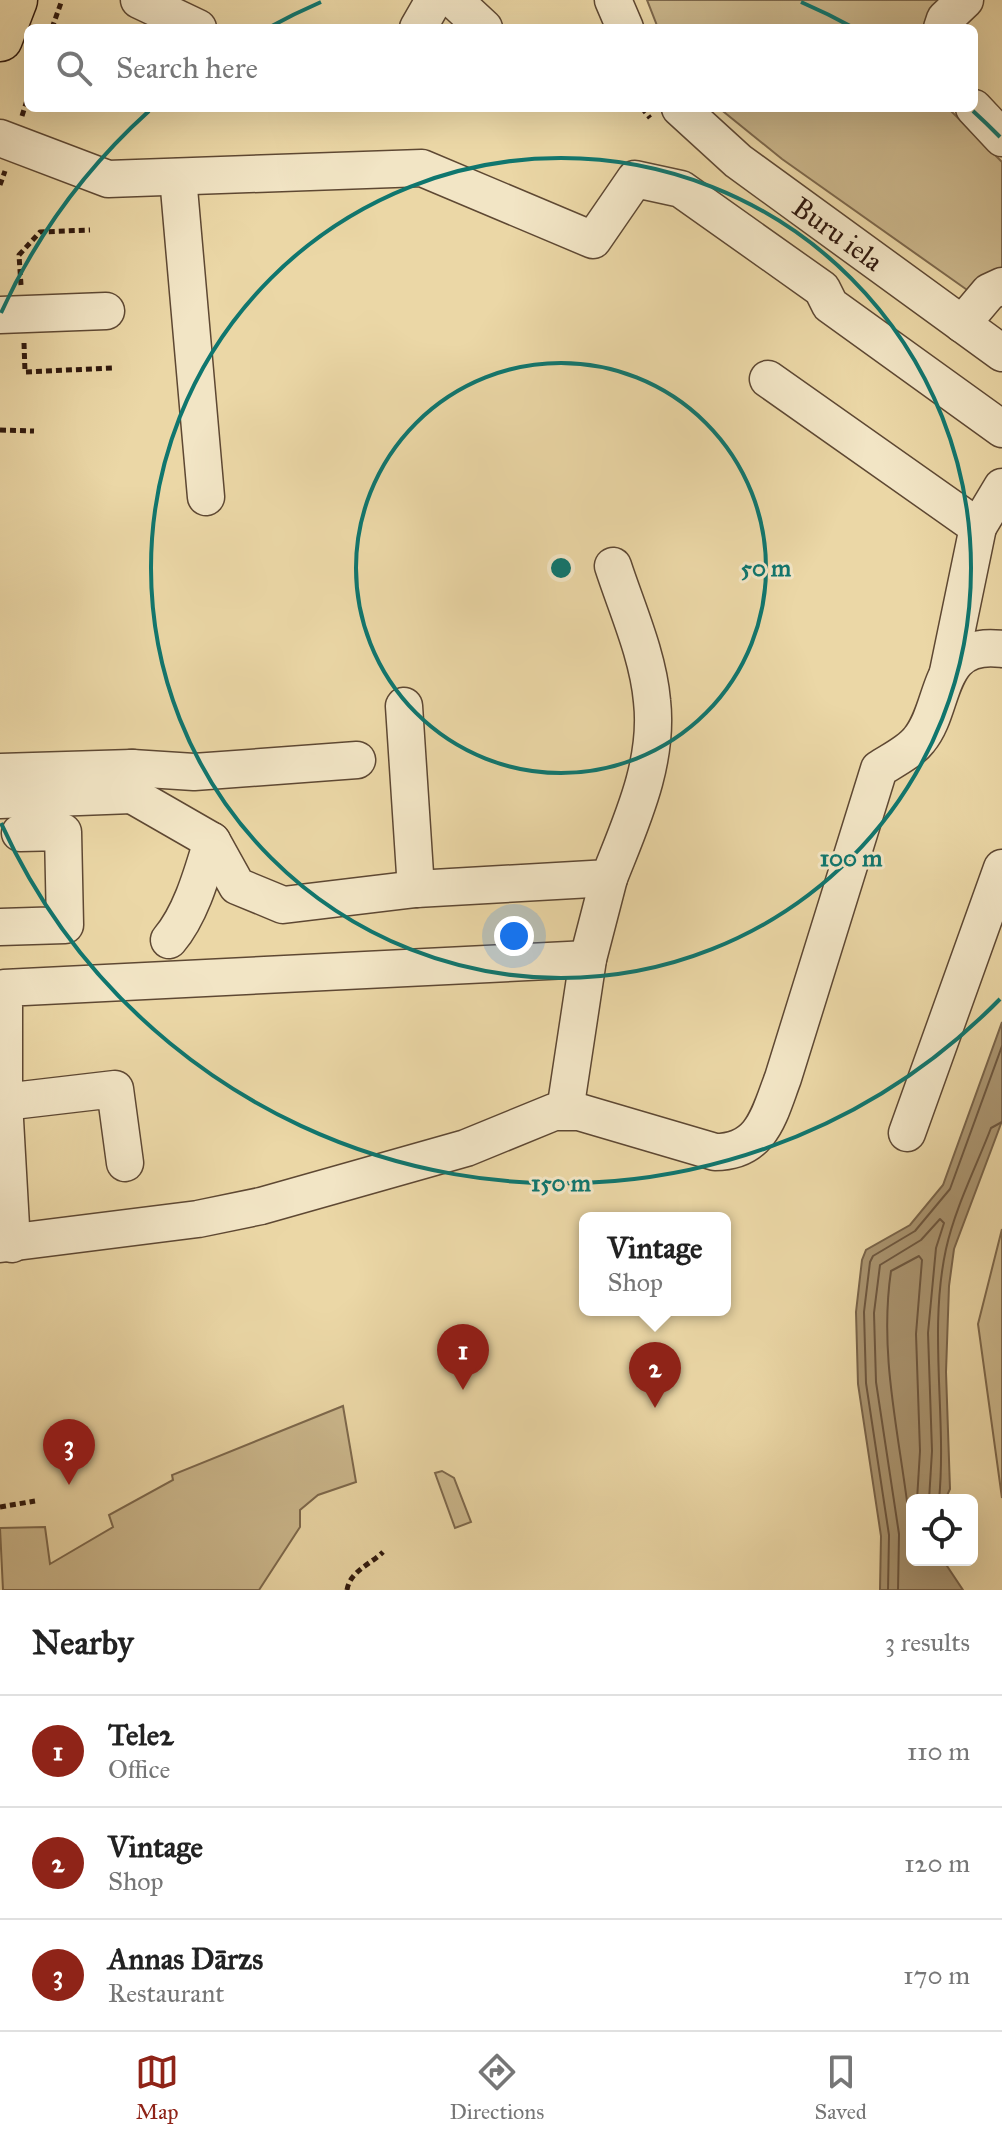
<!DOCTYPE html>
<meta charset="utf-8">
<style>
body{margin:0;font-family:"IM FELL Great Primer",serif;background:#f2f2f2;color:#222}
.controls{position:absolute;right:24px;bottom:24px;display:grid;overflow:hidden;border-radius:12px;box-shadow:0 8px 32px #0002}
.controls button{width:72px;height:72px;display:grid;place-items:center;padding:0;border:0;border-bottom:2px solid #e0e0e0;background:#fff;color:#222;font:40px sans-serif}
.you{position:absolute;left:514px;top:936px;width:28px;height:28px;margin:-20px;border:6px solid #fff;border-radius:50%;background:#1a73e8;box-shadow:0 0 0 12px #1a73e833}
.badge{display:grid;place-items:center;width:52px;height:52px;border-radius:50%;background:#8f2418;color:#fff;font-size:26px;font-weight:700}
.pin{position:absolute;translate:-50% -66px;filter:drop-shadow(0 2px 4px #0008)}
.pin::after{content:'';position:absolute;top:42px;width:28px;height:24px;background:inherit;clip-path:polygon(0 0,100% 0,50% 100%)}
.popup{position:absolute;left:579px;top:1212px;width:152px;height:104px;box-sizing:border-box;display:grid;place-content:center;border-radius:12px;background:#fff;filter:drop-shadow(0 2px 6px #0005);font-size:26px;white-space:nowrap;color:#767676}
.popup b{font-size:30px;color:#222}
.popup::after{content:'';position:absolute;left:50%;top:100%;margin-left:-16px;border:16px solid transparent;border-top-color:#fff}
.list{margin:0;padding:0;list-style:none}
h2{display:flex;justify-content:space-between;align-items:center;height:104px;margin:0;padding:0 32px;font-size:34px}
h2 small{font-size:26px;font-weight:400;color:#767676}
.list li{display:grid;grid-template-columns:52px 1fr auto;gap:24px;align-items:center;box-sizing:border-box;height:112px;padding:0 32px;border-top:2px solid #e0e0e0}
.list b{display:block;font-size:30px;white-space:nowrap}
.list p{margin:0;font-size:26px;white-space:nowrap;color:#767676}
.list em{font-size:26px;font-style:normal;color:#767676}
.icon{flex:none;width:44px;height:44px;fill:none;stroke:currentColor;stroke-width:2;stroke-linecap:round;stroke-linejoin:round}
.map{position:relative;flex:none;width:1002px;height:1590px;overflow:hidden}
.search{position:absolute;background:#fff;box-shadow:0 8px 32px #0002;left:24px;right:24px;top:24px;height:88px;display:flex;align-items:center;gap:20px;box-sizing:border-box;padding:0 28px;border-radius:12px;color:#767676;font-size:30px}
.sheet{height:440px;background:#fff}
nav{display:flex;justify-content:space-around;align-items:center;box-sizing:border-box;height:112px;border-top:2px solid #e0e0e0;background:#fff;font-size:22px;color:#767676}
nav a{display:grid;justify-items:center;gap:4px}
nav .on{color:#8f2418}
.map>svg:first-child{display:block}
.green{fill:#cbb78c;stroke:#7d684c;stroke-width:2}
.water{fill:#ab9672;stroke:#79644a;stroke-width:2}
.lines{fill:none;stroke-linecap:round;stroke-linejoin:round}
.shore{stroke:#6d5740;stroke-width:2}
.minor-casing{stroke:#5e4833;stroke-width:39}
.major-casing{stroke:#2f180d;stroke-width:47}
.path{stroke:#2f180d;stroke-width:5;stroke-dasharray:6 4;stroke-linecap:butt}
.minor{stroke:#f2e5c5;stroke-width:36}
.major{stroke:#ebd7a6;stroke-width:44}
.ring{fill:none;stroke:#0f766e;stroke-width:4}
.labels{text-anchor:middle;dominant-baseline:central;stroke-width:6;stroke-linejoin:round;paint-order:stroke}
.street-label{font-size:28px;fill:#2f180d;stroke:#f2e5c5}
.centre{fill:#0f766e;stroke:#f2e5c5;stroke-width:4}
.ring-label{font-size:24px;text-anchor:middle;font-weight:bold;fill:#0f766e;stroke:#f2e5c5;stroke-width:6;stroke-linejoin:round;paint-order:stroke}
</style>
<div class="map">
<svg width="1002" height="1590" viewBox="0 0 1002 1590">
<rect width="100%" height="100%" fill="#ebd7a6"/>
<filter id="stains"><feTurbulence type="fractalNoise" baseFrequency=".0025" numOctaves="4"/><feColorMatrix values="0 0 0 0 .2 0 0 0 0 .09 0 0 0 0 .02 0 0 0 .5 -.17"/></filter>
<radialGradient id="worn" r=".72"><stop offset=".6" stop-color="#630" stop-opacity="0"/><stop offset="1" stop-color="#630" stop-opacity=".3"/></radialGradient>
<path class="green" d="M647,0H945L926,28H658Z
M719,108H948L1002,162V280L970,292L782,159Z
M1002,1229V1498L978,1324Z
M343,1406L356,1482L318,1495L300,1510V1527L259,1590H3L0,1528L45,1527L50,1564L113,1527L109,1515L173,1480L172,1475Z
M442,1471L454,1478L471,1522L455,1528L435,1473Z"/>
<path class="water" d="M1002,1022V1121L954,1249L949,1286L946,1372L950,1489L945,1500H912V1560H943L963,1590H880L881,1536L858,1384L856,1312L862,1260L866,1250L910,1225L943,1185Z"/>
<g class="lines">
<path class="shore" d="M939,1500C947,1418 928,1332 946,1249C955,1208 976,1167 991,1128L1002,1122
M912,1556C907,1547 910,1521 908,1509C898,1429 879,1352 891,1271L919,1256L922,1260L916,1334L920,1451L917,1500
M888,1590L889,1535L866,1383L864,1312L870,1262L873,1256L915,1231L950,1189L1002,1046
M898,1590L899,1534L876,1382L874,1313L880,1265L921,1240L940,1219L944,1223L936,1248L928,1333L932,1451L929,1500"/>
<defs>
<g id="minor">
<path d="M139,0L198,28"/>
<path d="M454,0L484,28"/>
<path d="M613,0L625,28"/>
<path d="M418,28L434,0"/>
<path d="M942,28L945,19L965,0"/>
<path id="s1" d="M680,108L738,161L1002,353"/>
<path d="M974,108L1002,138"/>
<path d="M0,138L108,179L422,168L593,240L635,179L681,189L822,289L830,305L1002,429"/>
<path d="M178,177L206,497"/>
<path d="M0,315L106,311"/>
<path d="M962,324L989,292L1002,286"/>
<path d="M768,379L978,527L948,672"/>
<path d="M978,527L1002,487"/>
<path d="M404,706L416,889"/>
<path d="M132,768V795L212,841L237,886L283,905L416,889L609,878C631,822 659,763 652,701C648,655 627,609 613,566"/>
<path d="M0,772L132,768L194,772L357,760"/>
<path d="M0,800L132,795"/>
<path d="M0,927L65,925L63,832L20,833"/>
<path d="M169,940C191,914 202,874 212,841"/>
<path d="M0,1102H4L12,1244"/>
<path d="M565,1111L588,959L609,878"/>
<path d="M907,1133L1002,868"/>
<path d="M125,1163L115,1089L4,1102V988L588,959"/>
<path d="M0,1244L198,1219L261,1206L466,1148L554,1112H579L715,1152C762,1152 769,1115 783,1078L879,769C891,761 910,752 919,740C947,707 934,640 1002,649"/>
</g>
<path id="major" d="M0,39L15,0"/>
</defs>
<use href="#minor" class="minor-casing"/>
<use href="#major" class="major-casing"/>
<path class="path" d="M52,28L62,0
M642,108L650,118
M22,116L28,97
M0,185L5,171
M21,285L19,255L40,232L90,230
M24,343L25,372L112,368
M0,430L34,431
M0,1507L35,1501
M347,1590C350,1571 371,1564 383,1552"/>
<use href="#minor" class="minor"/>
<use href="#major" class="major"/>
</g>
<g class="ring">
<circle cx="561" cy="568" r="205"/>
<circle cx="561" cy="568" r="410"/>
<path d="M1000 999A615 615 0 0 1 1 823M1 313A615 615 0 0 1 149 111M268 28A615 615 0 0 1 321 2M801 2A615 615 0 0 1 854 28M973 111A615 615 0 0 1 1000 137"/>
</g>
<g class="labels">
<g class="street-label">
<text stroke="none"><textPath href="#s1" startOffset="202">Buru iela</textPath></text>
</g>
</g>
<circle cx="561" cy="568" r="12" class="centre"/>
<g class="ring-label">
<text x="766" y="576">50 m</text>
<text x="851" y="866">100 m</text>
<text x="561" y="1191">150 m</text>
</g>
<rect width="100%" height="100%" filter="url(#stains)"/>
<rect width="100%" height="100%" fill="url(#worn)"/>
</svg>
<div class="controls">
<button><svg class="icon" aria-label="locate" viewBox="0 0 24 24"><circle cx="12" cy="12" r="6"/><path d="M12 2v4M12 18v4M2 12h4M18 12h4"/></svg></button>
</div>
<div class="you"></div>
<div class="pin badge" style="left:463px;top:1390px">1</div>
<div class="pin badge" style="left:655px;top:1408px">2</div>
<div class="popup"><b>Vintage</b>Shop</div>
<div class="pin badge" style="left:69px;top:1485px">3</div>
<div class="search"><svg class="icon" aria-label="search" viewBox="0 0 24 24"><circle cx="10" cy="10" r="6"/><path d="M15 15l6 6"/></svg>Search here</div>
</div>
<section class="sheet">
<h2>Nearby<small>3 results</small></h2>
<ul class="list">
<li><span class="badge">1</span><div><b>Tele2</b><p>Office</p></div><em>110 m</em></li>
<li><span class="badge">2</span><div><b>Vintage</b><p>Shop</p></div><em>120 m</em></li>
<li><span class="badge">3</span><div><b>Annas Dārzs</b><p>Restaurant</p></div><em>170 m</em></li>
</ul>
</section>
<nav>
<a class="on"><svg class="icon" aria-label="map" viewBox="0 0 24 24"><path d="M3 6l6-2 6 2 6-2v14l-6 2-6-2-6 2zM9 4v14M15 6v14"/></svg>Map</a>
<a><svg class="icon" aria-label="directions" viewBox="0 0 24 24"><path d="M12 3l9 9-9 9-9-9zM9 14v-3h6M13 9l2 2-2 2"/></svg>Directions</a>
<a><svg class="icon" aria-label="saved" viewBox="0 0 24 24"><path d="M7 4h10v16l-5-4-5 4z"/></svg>Saved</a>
</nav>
